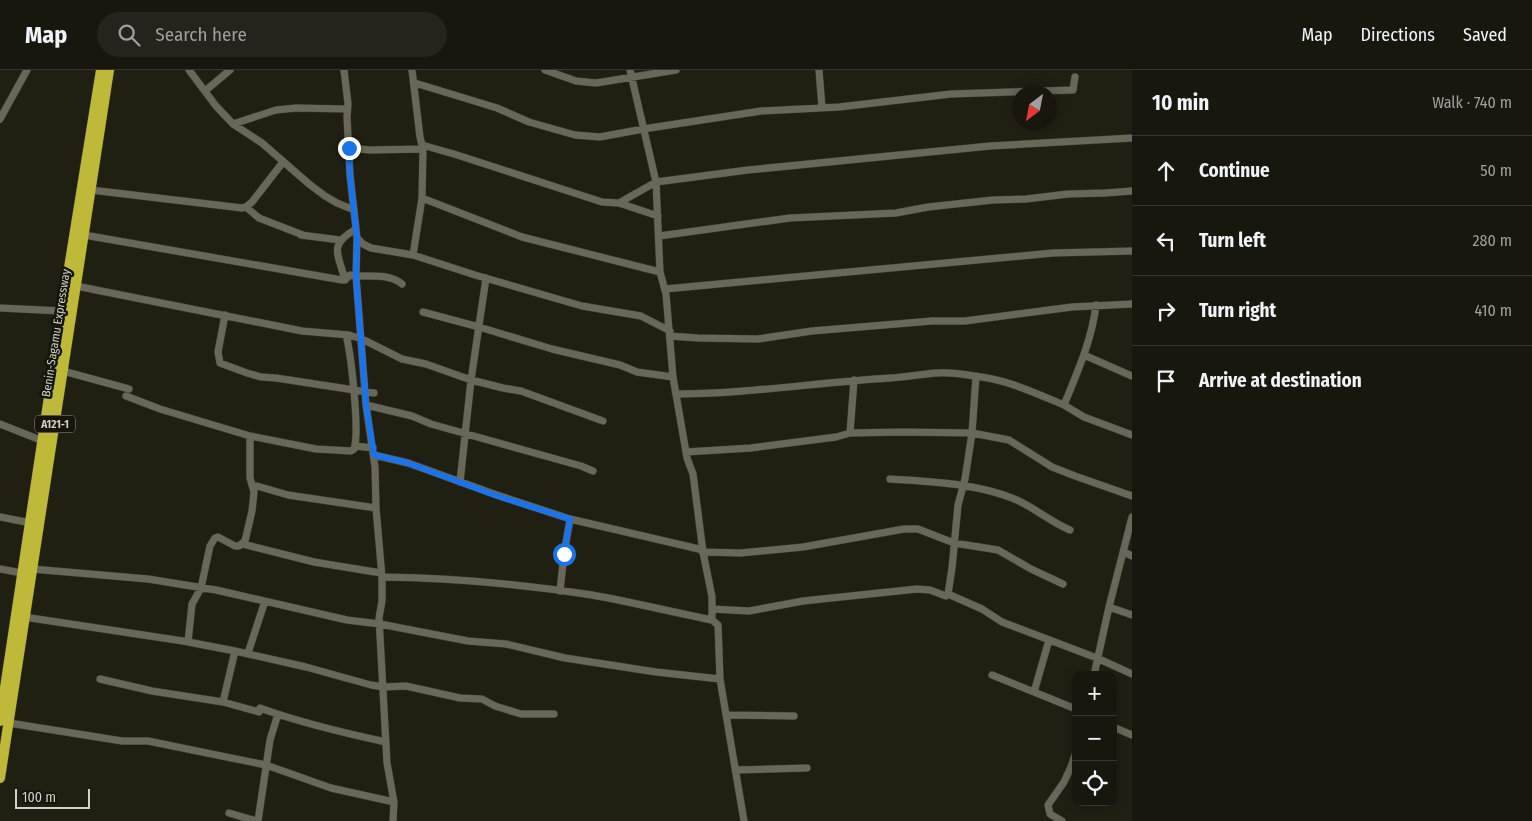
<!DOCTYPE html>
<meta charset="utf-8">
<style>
body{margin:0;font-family:"Fira Sans Condensed",sans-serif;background:#24241c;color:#f1f3f6}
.controls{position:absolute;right:15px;bottom:15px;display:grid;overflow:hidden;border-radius:10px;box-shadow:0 2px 12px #0003}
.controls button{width:45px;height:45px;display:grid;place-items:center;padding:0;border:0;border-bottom:1px solid #36362e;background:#17170e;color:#f1f3f6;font:25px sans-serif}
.compass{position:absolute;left:1012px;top:15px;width:45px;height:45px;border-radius:50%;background:#17170e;box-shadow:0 2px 12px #0003;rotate:212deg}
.scale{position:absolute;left:15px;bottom:12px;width:75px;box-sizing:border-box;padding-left:5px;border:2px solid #d2d2ca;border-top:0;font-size:14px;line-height:18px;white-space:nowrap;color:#d2d2ca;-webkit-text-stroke:4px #161509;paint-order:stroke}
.stop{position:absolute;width:15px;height:15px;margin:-11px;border:4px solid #1a73e8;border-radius:50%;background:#fff}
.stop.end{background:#1a73e8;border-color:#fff;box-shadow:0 1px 5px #0008}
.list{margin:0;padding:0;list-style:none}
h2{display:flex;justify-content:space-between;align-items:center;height:65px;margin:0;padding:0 20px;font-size:21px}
h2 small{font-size:16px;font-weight:400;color:#9e9f9e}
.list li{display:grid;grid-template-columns:32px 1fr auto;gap:15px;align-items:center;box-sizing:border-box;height:70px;padding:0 20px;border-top:1px solid #36362e}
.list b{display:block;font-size:19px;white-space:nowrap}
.list em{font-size:16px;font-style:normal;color:#9e9f9e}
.icon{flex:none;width:28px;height:28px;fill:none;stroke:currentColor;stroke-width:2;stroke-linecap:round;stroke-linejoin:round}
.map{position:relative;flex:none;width:1132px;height:751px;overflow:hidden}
header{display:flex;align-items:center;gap:30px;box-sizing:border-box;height:70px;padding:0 25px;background:#17170e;border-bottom:1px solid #36362e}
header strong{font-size:24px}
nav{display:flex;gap:28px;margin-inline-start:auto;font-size:18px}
.search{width:350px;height:45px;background:#24241c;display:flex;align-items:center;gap:12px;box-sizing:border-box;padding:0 18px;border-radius:28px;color:#9e9f9e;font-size:19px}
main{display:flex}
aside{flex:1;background:#17170e}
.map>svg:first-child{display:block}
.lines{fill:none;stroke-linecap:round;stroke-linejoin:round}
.minor-casing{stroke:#393831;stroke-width:8}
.highway-casing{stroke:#393831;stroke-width:11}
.minor{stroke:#686859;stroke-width:7}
.highway{stroke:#beb938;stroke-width:10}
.route{stroke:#1a73e8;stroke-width:6}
.labels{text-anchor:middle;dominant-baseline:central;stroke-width:5;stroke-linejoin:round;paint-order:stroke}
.shield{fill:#161509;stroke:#9a9990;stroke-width:1}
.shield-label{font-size:11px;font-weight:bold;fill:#d2d2ca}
.street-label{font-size:12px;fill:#d2d2ca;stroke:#161509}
</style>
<header>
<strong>Map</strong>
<div class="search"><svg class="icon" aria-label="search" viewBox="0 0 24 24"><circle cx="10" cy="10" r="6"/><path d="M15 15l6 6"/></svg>Search here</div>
<nav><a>Map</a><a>Directions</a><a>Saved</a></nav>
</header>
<main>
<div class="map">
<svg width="1132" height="751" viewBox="0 0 1132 751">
<rect width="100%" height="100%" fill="#1f1f12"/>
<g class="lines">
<defs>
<path id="minor" d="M189,0L216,36L233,54L262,73L309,114L325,126L337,133L354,140
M344,0L348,34L347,47L350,105L357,168L356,206L366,335L375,397L376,438L382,507V531L379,548L387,693L394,732L393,751
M412,0L420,67L423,79L422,128L413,185
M545,0L576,11L596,13L676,0
M630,0L656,112L660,202L666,224L673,307L687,388L693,404L703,482L712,527V550
M819,0L822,38
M415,13L497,38L529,52L575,65L600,67L643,59L761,41L839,37L951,24L1073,20L1075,7
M205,21L230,0
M0,49L27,0
M233,54L276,40L296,38L347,39
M422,75L454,84L602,132L619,133L658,146
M349,78L370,80L423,79
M91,120L242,138L246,137L252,132L283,92
M422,128L522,167L660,202
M619,133L656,112L748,100L990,76L1132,68
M246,137L259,148L303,165
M84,165L342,210L347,208L350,205C368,208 387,202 402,214
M301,165L340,170
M659,166L790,148L896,143L928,137L993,130L1026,129L1068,124L1105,123L1132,121
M357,168L363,174L371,178L413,185L475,205L582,236L641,246L670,261
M345,210C338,183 328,175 356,159
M76,216L302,261L349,265L362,269L402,289L426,294L471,310L503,318L521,321L603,351
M665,219L1053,183L1132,181
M0,238L62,241
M423,242L479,257L552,279L620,295L637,302L673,307
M225,245L218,282L220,293L247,303L261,307L276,308L374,323
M670,266L698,268L758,269L812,261L932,251H965L1072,237L1132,234
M1084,285L1132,306
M63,301L129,319
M976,306L972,363L1009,370L1052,397L1075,406L1132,426
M676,324C748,324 819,312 891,308C906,307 921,304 937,303C949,302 962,304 974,306C1006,309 1035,323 1064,335C1077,303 1092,270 1096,235
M126,326L160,339L250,366
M366,335L412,346L431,354L581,396L593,401
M1064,335L1084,347L1132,365
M0,354L43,371
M355,376L373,378
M686,382L751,378L836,367L850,363
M374,385L408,393L497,425L570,449L699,479L703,482L740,483L803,477L904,459H918L954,473L998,480L1031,499L1063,514
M890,409C931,412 973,413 1012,428C1033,436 1050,452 1070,460
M460,412L471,310L486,208
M257,416L288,425L376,438
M0,447L31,453
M1124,482L1132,486
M0,499L22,503
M32,499L148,509L216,520L347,550L380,554L468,571L506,574L565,588L656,602L720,609L718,555L712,550C672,542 632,532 592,525C522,514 452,508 382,507L381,503L314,492L243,474
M560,521L564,484L570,449
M948,524L982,539L1002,552L1097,588L1132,604
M1109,537L1132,545
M712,539L749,541L803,531L917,519L930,520L946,526L948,524L952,498L958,435L965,409L972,363L903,362L850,363L854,310
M24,547L183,571L235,581L306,597L371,615L384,617L406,616L460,628L482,629L495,636L521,644H554
M188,572L192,534L201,518L210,476L215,468L218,467L235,476H239L245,471L252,441L254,422L250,408V366L316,379L351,381L354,379C360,362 351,284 346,265
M248,583L265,531
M992,605L1076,639
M1094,605L1109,537L1132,447
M100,609L152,621L223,632L259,642
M720,609L744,751
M1034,622L1049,570
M223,632L235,581
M260,638C301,653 344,663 386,672
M726,645L794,646
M9,653L122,671H148L266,695L331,718L394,732
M1113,657L1132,665
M735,700L807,698
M229,743L256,751
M258,751L270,670L278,644
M1062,751L1050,744L1048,735L1064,712L1071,697L1076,682"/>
<path id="highway" d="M0,651L62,241L101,0
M0,708L109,0"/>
</defs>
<use href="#minor" class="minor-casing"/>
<use href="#highway" class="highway-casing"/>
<use href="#minor" class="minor"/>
<use href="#highway" class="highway"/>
</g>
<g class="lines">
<path class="route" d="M349,78L350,105L357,168L356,206L366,335L374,385L408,393L497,426L570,449L564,484"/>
</g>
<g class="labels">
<rect class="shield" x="35" y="345.5" width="40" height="17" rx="4"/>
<g class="shield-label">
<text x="55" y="354">A121-1</text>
</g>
<g class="street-label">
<text transform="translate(56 263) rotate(-81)">Benin-Sagamu Expressway</text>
</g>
</g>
</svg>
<div class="controls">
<button>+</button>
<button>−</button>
<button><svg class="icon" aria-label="locate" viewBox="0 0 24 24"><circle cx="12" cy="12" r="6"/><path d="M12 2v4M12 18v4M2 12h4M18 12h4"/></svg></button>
</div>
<svg class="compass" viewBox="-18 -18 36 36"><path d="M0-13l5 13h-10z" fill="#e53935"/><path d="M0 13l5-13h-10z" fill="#9e9f9e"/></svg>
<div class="scale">100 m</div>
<div class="stop" style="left:564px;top:484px"></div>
<div class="stop end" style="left:349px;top:78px"></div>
</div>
<aside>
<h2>10 min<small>Walk · 740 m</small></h2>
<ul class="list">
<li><svg class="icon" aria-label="ahead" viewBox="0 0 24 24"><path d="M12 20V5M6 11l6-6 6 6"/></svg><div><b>Continue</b></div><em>50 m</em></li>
<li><svg class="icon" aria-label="left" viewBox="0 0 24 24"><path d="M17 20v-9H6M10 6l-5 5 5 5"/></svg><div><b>Turn left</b></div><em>280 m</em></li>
<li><svg class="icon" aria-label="right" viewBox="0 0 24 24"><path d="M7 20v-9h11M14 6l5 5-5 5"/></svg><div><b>Turn right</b></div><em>410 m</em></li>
<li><svg class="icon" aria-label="arrive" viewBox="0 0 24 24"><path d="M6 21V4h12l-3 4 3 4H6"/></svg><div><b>Arrive at destination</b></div></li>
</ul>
</aside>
</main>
